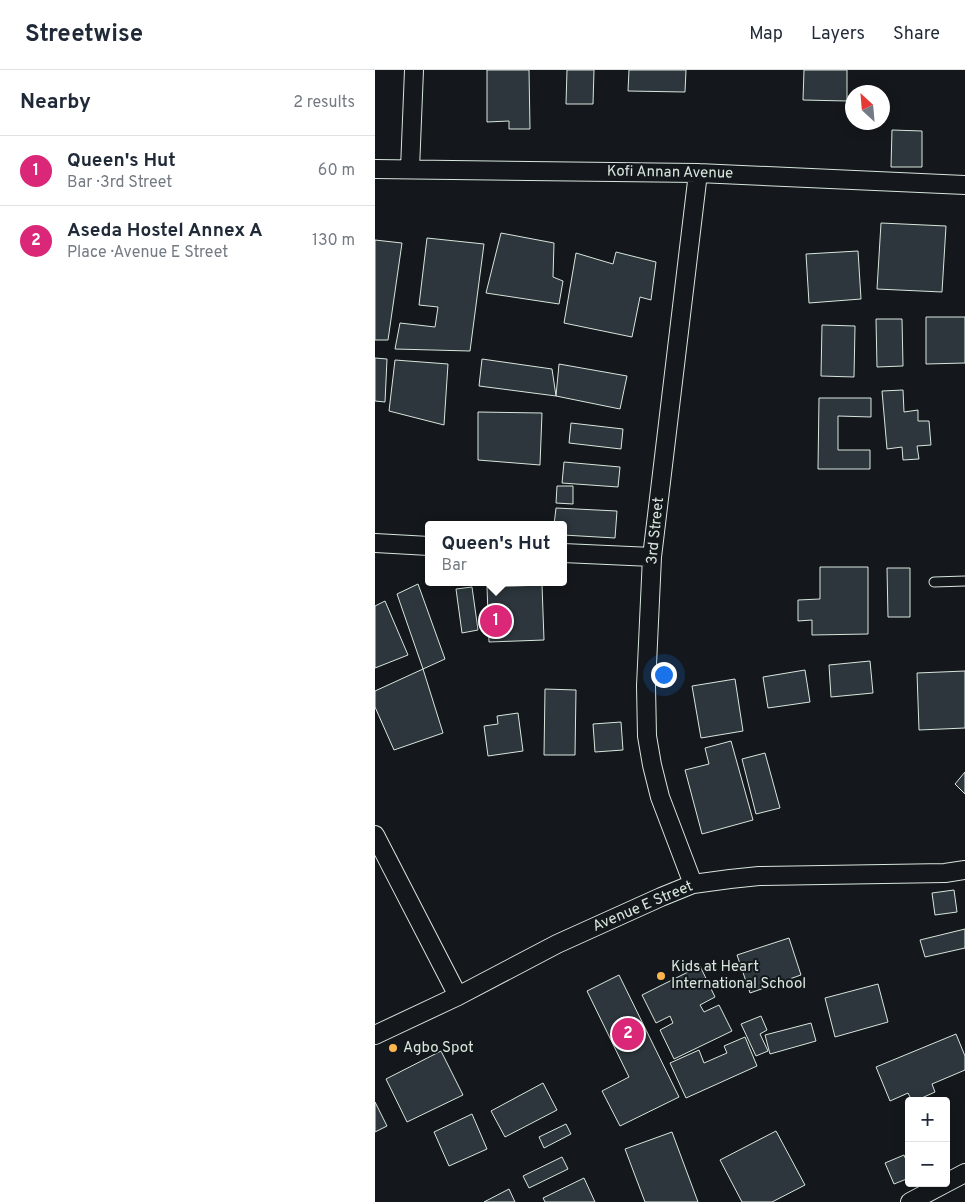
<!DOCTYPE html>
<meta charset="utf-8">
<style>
body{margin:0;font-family:Overpass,sans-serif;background:#f6f6f7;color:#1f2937}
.controls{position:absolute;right:15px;bottom:15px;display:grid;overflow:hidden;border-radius:5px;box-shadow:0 2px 12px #0003}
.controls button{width:45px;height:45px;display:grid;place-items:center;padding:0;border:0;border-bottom:1px solid #e0e1e3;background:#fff;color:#1f2937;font:25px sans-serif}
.compass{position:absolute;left:470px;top:15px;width:45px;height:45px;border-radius:50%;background:#fff;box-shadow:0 2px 12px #0003;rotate:334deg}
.you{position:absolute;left:288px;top:604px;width:18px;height:18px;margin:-12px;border:4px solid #fff;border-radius:50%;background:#1a73e8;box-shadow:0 0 0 8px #1a73e833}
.badge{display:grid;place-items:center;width:32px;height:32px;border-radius:50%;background:#db2777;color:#fff;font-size:16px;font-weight:700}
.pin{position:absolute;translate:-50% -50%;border:2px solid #fff;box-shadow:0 1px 5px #0006}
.popup{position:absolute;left:50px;top:451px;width:142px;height:65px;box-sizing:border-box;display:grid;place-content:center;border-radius:5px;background:#fff;filter:drop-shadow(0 1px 4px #0005);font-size:16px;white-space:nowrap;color:#747a83}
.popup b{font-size:19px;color:#1f2937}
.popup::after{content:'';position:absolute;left:50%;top:100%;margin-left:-10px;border:10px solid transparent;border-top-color:#fff}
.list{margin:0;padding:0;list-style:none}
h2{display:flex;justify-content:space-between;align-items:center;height:65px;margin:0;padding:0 20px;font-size:21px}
h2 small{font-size:16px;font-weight:400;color:#747a83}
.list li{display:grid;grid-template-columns:32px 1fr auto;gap:15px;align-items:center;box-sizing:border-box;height:70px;padding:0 20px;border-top:1px solid #e0e1e3}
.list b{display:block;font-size:19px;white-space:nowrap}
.list p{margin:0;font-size:16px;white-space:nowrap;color:#747a83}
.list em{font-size:16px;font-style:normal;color:#747a83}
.map{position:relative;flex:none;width:590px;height:1132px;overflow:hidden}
header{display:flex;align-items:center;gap:30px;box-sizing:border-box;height:70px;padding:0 25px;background:#fff;border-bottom:1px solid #e0e1e3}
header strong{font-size:24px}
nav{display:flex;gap:28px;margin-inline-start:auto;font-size:18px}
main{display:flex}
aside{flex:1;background:#fff}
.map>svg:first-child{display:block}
.building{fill:#2c363c;stroke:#d8e6dc}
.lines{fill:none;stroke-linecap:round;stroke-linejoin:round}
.service-casing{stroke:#d8e6dc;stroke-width:11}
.minor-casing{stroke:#d8e6dc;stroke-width:20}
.service{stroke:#14181c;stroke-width:9}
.minor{stroke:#14181c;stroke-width:18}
.poi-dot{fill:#ffb74d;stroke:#14181c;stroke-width:2}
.labels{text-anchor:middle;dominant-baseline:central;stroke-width:4;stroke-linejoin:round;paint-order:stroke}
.street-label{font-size:15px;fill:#d8e6dc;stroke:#14181c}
.poi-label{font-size:15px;fill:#d8e6dc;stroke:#14181c;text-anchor:start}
</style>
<header>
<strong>Streetwise</strong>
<nav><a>Map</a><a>Layers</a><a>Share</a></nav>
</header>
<main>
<aside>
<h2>Nearby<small>2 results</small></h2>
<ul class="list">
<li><span class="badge">1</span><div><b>Queen's Hut</b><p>Bar · 3rd Street</p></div><em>60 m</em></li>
<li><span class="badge">2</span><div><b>Aseda Hostel Annex A</b><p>Place · Avenue E Street</p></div><em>130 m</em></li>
</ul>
</aside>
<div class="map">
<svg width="590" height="1132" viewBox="0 0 590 1132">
<rect width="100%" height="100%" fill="#14181c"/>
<path class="building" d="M112,0H154L155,59H134V51L112,52Z
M192,0H219L218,34H191Z
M254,0H311L310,22L253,21Z
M429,0H472V31L428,30Z
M517,60L547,61V97H516Z
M506,153L571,156L567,222L502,219Z
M126,163L179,173L178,207L188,211L184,234L111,223Z
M52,168L109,174L95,281L20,279L25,253L60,257L63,237L44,235Z
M0,170L27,173L13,270H0Z
M483,181L486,229L434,233L431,184Z
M241,182L281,192L276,230L265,227L257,267L189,253L201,183L238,194Z
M551,247H590V293L551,294Z
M501,249H527L528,296L502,297Z
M447,255L480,256L479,307L446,306Z
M0,288L12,289L10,332L0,331Z
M107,289L177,299L181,326L104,316Z
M20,290L73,294L69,355L14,341Z
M184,294L252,306L245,339L181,326Z
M528,320L529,342L543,340V351H554L556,375L542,376L544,389L528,390L527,377L512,379L507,321Z
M444,328H496V347L463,346V380H495V399H443Z
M103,342L167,343L165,395L103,390Z
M196,353L248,359L246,379L194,373Z
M189,392L245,397L243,417L187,413Z
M182,416H198V434L181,433Z
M181,438L242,441L240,468L188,465V455H179Z
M445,497H493V564L437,565V550L423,551V530L445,529Z
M512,498H535V547H513Z
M43,514L70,589L48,599L22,524Z
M167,515L169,570L114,572L112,517Z
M97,517L103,560L87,563L81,519Z
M10,531L33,585L0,598V536Z
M495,591L498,623L456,627L454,595Z
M48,599L68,663L19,680L0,637V621Z
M430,600L435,632L393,638L388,607Z
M590,601V658L544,660L542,603Z
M360,609L368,661L326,668L317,616Z
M170,619L201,620L200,685H169Z
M143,643L148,681L113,686L109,656L123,654L122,646Z
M246,652L248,680L220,682L218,654Z
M356,671L378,750L327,764L310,700L334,694L330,678Z
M390,683L405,738L381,744L367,689Z
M590,702V724L580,714Z
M579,820L582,842L560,845L557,823Z
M590,859V878L550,887L545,870Z
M414,868L426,905L375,923L362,885Z
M325,896L340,927L325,935L329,942L344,935L357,961L299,989L285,960L298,953L295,946L281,953L267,925Z
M244,905L304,1027L245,1056L227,1021L254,1007L212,921Z
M503,914L513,952L460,967L450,928Z
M386,946L392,960L385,964L393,981L381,986L366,954Z
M436,953L441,971L395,984L390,965Z
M581,964L590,986V1000L557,1014L560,1022L540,1031H537L533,1023L515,1031L501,997Z
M370,967L382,996L311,1028L295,993L324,980L329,993L352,983L349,976Z
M66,981L88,1025L32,1052L11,1009Z
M168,1013L182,1040L130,1067L116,1041Z
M0,1032L12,1056L0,1062Z
M97,1044L112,1079L74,1096L59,1062Z
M191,1054L196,1064L169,1078L164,1067Z
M401,1061L430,1115L397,1132H367L345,1090Z
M297,1062L323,1132H270L250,1079Z
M529,1085L534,1097V1108L519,1114L510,1093Z
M187,1087L193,1099L154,1118L148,1106Z
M209,1108L220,1132H170L168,1128Z
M134,1119L140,1132H109Z"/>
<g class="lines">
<defs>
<path id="service" d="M559,512L590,511"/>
<path id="minor" d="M0,99L323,103L590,115
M35,99L39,0
M0,473L54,476
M188,483L277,487
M0,765L83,926
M318,814L285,727L277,695L272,666L271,616L277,487L323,103
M0,965L83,926L182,874L286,827L318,814L355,809L384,806L570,803L590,800
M571,1113L590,1103
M535,1132L571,1113"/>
</defs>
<use href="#service" class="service-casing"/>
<use href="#minor" class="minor-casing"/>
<use href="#service" class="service"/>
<use href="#minor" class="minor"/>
</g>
<g class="poi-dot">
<circle cx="286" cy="906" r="5"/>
<circle cx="18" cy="978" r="5"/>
</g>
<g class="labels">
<g class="street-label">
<text transform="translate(295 103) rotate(1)">Kofi Annan Avenue</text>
<text transform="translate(281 461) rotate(-84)">3rd Street</text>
<text transform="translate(268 837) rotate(-23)">Avenue E Street</text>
</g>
<g class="poi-label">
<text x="296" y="897">Kids at Heart<tspan x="296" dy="17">International School</tspan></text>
<text x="28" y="978">Agbo Spot</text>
</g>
</g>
</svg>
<div class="controls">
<button>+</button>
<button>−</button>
</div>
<svg class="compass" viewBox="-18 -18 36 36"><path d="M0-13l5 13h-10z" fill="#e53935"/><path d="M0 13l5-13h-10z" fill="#747a83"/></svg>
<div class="you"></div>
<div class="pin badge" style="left:121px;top:551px">1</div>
<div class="popup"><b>Queen's Hut</b>Bar</div>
<div class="pin badge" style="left:253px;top:964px">2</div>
</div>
</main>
